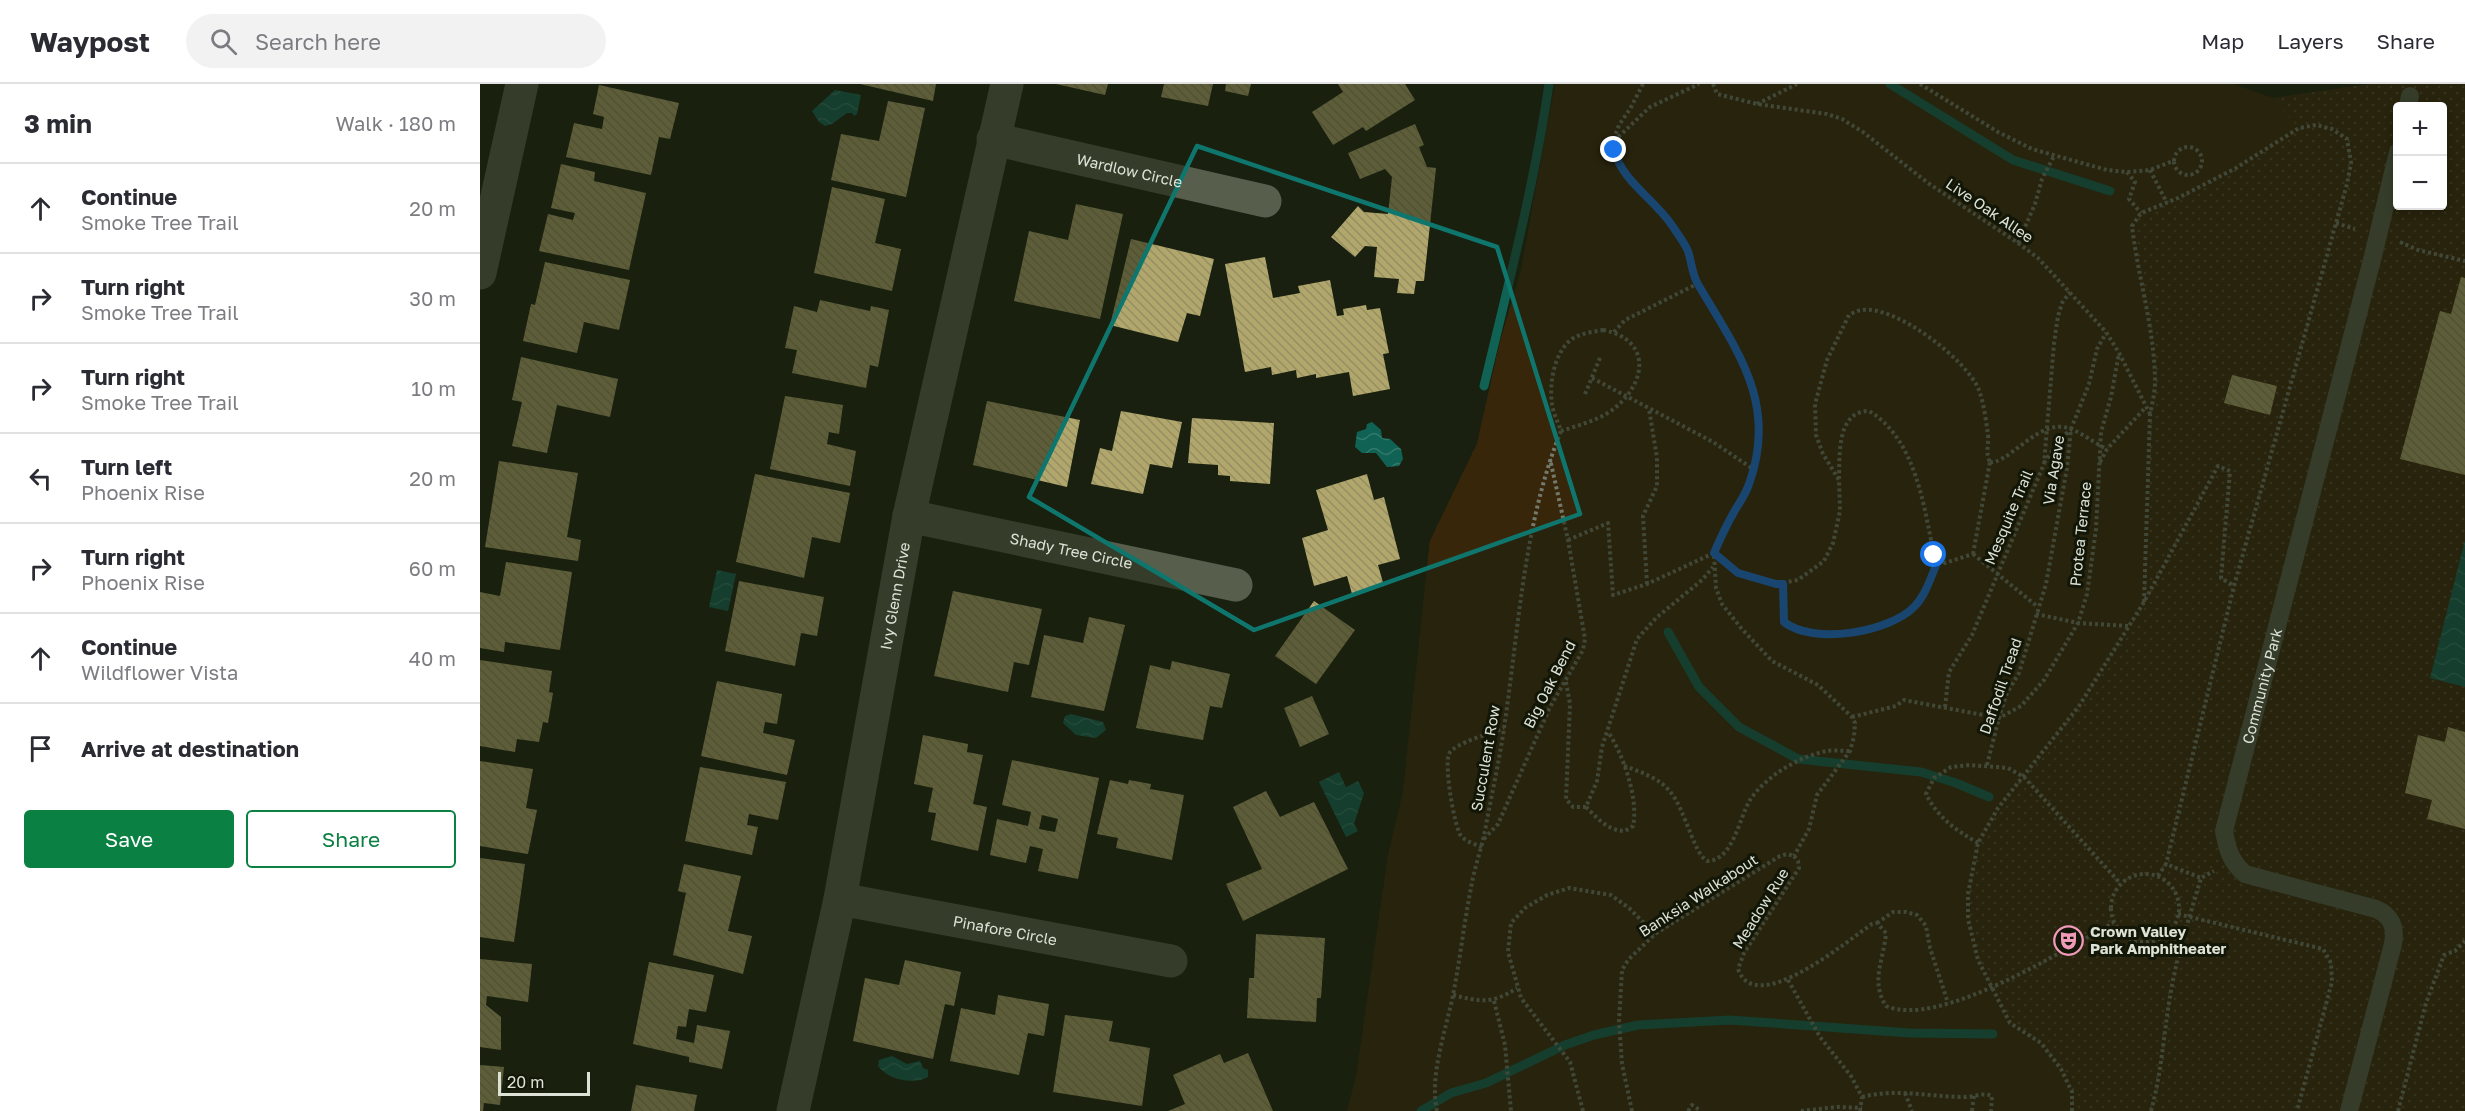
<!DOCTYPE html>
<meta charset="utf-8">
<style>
body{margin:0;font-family:"Golos Text",sans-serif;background:#f2f2f3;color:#2b2b33}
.controls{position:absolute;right:18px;top:18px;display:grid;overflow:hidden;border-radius:6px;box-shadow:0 3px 9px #0003}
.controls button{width:54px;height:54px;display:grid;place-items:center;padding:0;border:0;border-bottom:2px solid #e1e1e2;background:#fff;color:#2b2b33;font:30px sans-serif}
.scale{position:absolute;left:18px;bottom:15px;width:92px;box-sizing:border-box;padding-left:6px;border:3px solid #dde2d7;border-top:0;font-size:16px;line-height:21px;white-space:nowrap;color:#dde2d7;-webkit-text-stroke:4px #111607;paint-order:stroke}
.stop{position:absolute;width:18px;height:18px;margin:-14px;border:4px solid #1a73e8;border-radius:50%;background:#fff}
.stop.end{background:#1a73e8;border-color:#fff;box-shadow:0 2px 6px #0008}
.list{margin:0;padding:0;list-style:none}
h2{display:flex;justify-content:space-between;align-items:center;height:78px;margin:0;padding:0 24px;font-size:26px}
h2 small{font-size:20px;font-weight:400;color:#7c7c81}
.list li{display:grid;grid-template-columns:39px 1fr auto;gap:18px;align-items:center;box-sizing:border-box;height:90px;padding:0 24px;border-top:2px solid #e1e1e2}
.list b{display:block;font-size:22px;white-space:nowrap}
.list p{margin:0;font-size:20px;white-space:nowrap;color:#7c7c81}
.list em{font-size:20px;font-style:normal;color:#7c7c81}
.actions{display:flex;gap:12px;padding:18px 24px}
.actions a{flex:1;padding:14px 0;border:2px solid #0b8043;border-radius:6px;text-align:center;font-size:21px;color:#0b8043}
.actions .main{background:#0b8043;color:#fff}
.icon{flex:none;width:33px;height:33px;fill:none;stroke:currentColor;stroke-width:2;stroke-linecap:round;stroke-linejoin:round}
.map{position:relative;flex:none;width:1985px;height:1027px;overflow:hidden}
header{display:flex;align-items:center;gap:36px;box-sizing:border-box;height:84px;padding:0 30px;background:#fff;border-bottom:2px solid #e1e1e2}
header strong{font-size:28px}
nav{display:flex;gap:33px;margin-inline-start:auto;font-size:21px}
.search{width:420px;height:54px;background:#f2f2f3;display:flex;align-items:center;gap:15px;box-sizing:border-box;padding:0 21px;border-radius:33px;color:#7c7c81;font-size:22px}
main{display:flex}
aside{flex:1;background:#fff}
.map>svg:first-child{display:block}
.park{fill:url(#park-dots);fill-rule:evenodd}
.garden{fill:#38260a}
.water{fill:url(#water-waves)}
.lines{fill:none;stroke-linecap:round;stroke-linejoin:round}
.stream{stroke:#106354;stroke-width:9}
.building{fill:url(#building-back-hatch);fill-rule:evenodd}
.path{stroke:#73796b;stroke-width:4;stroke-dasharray:3 3;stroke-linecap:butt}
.lane{stroke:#575f4c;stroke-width:18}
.street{stroke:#575f4c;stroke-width:33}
.route{stroke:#1a73e8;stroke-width:8}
.marked{fill:none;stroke:#0f766e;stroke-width:4.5;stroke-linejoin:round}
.labels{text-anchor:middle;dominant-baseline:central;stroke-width:6;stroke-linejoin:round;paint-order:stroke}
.street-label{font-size:15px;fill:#dde2d7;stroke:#111607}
.poi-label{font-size:15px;font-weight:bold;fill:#dde2d7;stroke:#111607;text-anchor:start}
</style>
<header>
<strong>Waypost</strong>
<div class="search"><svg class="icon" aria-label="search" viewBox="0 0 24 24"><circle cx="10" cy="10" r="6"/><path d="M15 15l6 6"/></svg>Search here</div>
<nav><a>Map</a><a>Layers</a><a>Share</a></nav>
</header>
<main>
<aside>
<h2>3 min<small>Walk · 180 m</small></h2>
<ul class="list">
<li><svg class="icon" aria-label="ahead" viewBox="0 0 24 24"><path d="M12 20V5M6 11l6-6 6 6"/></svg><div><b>Continue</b><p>Smoke Tree Trail</p></div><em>20 m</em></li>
<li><svg class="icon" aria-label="right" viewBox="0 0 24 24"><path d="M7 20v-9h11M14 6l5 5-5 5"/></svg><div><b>Turn right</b><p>Smoke Tree Trail</p></div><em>30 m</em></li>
<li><svg class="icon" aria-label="right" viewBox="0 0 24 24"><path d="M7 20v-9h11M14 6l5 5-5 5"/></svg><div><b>Turn right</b><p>Smoke Tree Trail</p></div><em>10 m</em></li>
<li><svg class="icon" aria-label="left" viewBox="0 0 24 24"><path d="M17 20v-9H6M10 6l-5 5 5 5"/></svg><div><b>Turn left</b><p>Phoenix Rise</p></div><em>20 m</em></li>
<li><svg class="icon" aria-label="right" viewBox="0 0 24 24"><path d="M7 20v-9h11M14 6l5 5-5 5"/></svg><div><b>Turn right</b><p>Phoenix Rise</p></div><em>60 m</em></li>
<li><svg class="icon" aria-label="ahead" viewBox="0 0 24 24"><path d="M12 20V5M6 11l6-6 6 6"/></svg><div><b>Continue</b><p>Wildflower Vista</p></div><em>40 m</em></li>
<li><svg class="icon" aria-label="arrive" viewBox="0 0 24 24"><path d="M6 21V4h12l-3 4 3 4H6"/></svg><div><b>Arrive at destination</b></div></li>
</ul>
<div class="actions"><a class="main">Save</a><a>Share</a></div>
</aside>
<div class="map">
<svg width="1985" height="1027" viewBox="0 0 1985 1027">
<defs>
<pattern id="park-dots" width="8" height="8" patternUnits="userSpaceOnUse" patternTransform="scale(1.5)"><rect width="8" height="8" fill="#38260a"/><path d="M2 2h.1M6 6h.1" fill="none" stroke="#54452d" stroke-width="1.8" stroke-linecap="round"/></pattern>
<pattern id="water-waves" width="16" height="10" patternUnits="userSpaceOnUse" patternTransform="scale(1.5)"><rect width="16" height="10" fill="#106354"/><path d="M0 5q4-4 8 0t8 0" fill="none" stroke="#32796c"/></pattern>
<pattern id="building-back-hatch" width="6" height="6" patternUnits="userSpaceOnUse" patternTransform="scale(1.5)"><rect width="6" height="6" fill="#b1a76d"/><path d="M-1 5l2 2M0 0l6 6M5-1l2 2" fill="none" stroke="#958e62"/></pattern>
</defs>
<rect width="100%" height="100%" fill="#19200f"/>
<path class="park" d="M1075,0H1754L1792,14L1888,0H1985V1027H867L876,993L908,772L923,708L950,457L997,360L1020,258L1041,186ZM1918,22H1962V122H1918Z"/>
<path class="garden" d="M1075,0H1754L1792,14L1819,44L1756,84L1698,114L1661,129L1653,142C1657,194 1675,246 1675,298C1675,309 1672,320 1670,331L1664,518L1599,622L1518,724L1498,759L1488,810V835L1498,876L1530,939L1561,959L1581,985L1592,1008V1027H867L876,993L908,772L923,708L950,457L997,360L1020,258L1041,186Z"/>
<path class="water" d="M355,6L381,11L377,30L374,32L372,29H367L352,40L345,42L339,38L332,27Z
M892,338L901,346L902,354L910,355L921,365L923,375L919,382L907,383L896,369H882L875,363L877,348L886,345L887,340Z
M1985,456V603L1950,594Z
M237,486L256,490L248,527L229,523Z
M591,630L623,638L626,646L616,654L596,651L583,639L585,632Z
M859,688L866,703L878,697L884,709L874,740L878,747L866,753L839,698Z
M412,972L427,980L440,977L443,984L448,986V993C433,1001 408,996 398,982L399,976Z"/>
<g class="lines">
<path class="stream" d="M1410,0L1533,76L1630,107
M1004,302C1028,202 1054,102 1069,0
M1188,548L1219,603L1259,643L1318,675L1441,688L1476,699L1509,713
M941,1027L971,1009L1006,999L1085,961L1114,951L1158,941L1250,936L1430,949L1513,950"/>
</g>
<path class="building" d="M380,0H456L453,17Z
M576,0H628L625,11Z
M684,0H733L728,22L681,13Z
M746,0H771L768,12L745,7Z
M858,0H925L935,16L886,47L883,43L853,61L832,28L863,8Z
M119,1L199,19L190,55L179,53L171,91L86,73L94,39L122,45L124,33L113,30Z
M408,17L445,24L426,113L351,96L361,50L399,57Z
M935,40L944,61L939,63L947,83L956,84L944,197H936L934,210L917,209L919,195L894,193L897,163L885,162L875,173L851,153L878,122L884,128L908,130L912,93L905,85L880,95L868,69Z
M81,80L115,88L114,97L166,109L149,186L59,167L68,130L93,136L95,129L71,124Z
M352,103L405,115L395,159L421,165L412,207L334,189Z
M596,120L643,130L620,235L534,217L549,147L588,156Z
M651,155L734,175L720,232L707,229L698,258L630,241Z
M785,173L793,214L820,209L818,202L850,196L857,232L864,231L863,225L886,221L887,226L900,224L909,269L903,270L910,305L873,312L869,288L836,294V290L817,294L816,286L792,291L791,283L765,288L745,180Z
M65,178L150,196L139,246L104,238L97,269L43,257L51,220L55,221Z
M1981,193L1985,194V391L1920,375L1960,227L1971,230Z
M340,216L390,227L391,222L409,226L398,283L390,281L386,304L312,289L317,266L305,264L314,222L337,228Z
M41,273L138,295L130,333L77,321L67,369L32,362L42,318L32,316Z
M1752,291L1797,302L1790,331L1744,319Z
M305,312L363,321L359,350L349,348L347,360L376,367L370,402L290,385Z
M507,317L600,336L587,403L493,381Z
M641,327L702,338L692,384L670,380L663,410L611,400L620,364L632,367Z
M712,334L794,339L790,400L750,397V392L738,391V381L708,379Z
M19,377L98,389L87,453L101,456L98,477L5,463Z
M275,390L370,409L360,459L332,453L324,494L256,478Z
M887,390L894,416L904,413L920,475L898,481L904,502L872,510L867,492L834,502L822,454L848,446L836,406Z
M26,478L92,488L80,566L25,558L24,568L0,564V508L20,512Z
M259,497L344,513L337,552L321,549L315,582L245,567Z
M473,507L562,525L549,581L534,578L528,608L454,592Z
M834,517L875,546L836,600L795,572Z
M609,533L645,541L624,627L551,613L564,551L603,559Z
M0,576L72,587L69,608L73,609L68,639L63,638L59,658L37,655L35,668L0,662Z
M692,577L750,590L742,624L730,622L723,656L656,644L670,581L690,586Z
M237,597L302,610L297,640L285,638L283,649L315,656L307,691L221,672Z
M832,612L849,650L820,663L804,624Z
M1968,643L1985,648V745L1947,735L1952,716L1925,709L1938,651L1965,658Z
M443,651L488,660L487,668L503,671L493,720L507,723L498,767L451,756L456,729L448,728L453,704L434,700Z
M532,676L619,694L598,795L558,787L563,765L550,762L546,779L510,771L517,735L548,742L551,728L522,721ZM562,731L578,735L575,748L559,745Z
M0,677L53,685L46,724L57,726L48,770L0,762Z
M220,683L306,698L298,736L269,730L267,741L278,743L272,771L205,757Z
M630,696L648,700L649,696L671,700L670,705L704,711L692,776L636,764L638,754L617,750Z
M786,707L800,733L834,718L868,785L763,837L746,800L782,785L753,723Z
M0,774L45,780L34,858L0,853Z
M204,780L261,792L248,847L272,852L263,890L193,871L206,809L198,807Z
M776,850L845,854L841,914H837L836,938L767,934L769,894H774Z
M0,875L52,880L48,918L7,912L6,921L21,933V966L0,963Z
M425,876L481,888L474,922L465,920L453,975L373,957L385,894L419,901Z
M169,878L234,891L226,928L209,925L206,943L198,942L196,955L214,959L217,941L250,947L242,985L209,978V973L153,960Z
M518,911L569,920L564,952L548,949L539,991L470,977L481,924L515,931Z
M585,931L633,937L629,957L670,964L662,1022L573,1008Z
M768,969L793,1027H688L705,1020L693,991L740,970L744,979Z
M0,981L24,983L20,1021L4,1019L3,1027H0Z
M156,1001L217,1011L214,1027H151Z"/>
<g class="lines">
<path class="path" d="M1163,0L1150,25L1139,41L1133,57L1138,79L1143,88L1170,115L1203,158L1208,168L1217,200L1267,287L1280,333L1276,375L1269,402L1242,450L1234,469L1258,489L1296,500L1318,496L1344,477L1353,459L1360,427L1359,396L1343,370L1336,351L1335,320L1347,276L1369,231C1373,229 1378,226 1382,226C1416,221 1487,276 1499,306C1504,320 1506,337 1508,351C1509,361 1505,368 1510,378
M1233,0L1237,10L1277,20L1347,30L1362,35L1383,48L1448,99L1538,159L1558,174L1626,248L1639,269L1670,330
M1440,0L1518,48L1552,65L1627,86L1646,88L1670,86L1693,77
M1277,20L1317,0
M1134,57L1170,23L1219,0
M1694 77a14 14 0 1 1 28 0a14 14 0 1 1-28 0Z
M1670,86L1687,119
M1647,88L1655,98L1649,115L1661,129
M1856,139L1875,145
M1920,158L1938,166L1985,177
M1538,159L1555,120L1562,95L1574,72
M1123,246C1170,255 1168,296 1136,323C1121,336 1099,341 1081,347C1078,338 1073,329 1072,320C1069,300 1074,268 1092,255C1101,249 1113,248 1123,246Z
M1134,248L1145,236L1217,200
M1112,294L1233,358L1273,385
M1105,310L1120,274
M1510,378C1524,381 1552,346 1575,343C1593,340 1611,358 1627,365
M1620,378L1627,365L1666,323
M1564,379L1583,352L1591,346
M1359,395C1360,372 1356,327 1389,327C1436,355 1444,423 1454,471L1465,479L1493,470
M1088,456L1128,439L1133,511L1167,500L1234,469L1236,504L1242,520L1261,544L1292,577L1338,601L1372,633L1375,639L1374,653L1370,667L1337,711L1329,745L1314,772
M1493,470L1510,378
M1493,470L1558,523
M1167,500L1163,432L1177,402V374L1169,325
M1303,500L1304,538C1333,561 1408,549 1434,523C1447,510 1451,491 1459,475
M1664,518L1670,331C1672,320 1675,309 1675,298C1675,246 1658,194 1652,142L1661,129L1698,114L1756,84L1819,44L1836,41L1852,45L1867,55L1871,79L1867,100L1754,502L1686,780
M1556,530L1598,539L1649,542
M1086,598L1090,620L1086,715L1093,723H1106L1117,697L1122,663L1157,555L1176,534L1222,496L1233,483
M1465,623L1469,588L1492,551L1564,380L1574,259L1578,232L1582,219L1590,208
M1372,633L1416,622L1424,616L1519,634L1541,622L1564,596L1598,539L1607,510L1616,445L1621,348L1631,313L1639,269
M1507,681L1520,630L1527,609L1539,589L1566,500L1587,384L1591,345L1609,300L1617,265L1626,249
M1144,682C1192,698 1194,708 1212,753C1216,762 1219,771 1227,777C1253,777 1259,734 1270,716C1285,693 1319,672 1347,667C1354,666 1362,667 1370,667
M1106,723C1117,734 1128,747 1145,747L1153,742C1159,715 1143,670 1128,648
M1004,755L1018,740L1070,623L1103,566L1105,555L1088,456L1070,375
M1498,759C1476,746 1458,734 1446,710L1454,694L1471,683L1490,681L1528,684L1544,693L1640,799
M1002,763C995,760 986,758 981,752C974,742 964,681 969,670C974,659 1012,649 1024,644
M1314,772L1318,777L1319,784L1264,869L1258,885C1275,935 1368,856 1392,840L1397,839L1406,849C1404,875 1390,897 1406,922C1460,945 1584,865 1633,839
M1631 824a34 34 0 1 1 68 0a34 34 0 1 1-68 0Z
M1678,792L1686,780L1721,794
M1698,830L1843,865L1851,879L1852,898L1817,1027
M1397,839L1413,828H1426L1437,831L1446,842L1450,864L1468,919
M1308,896L1340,953L1371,992L1382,1013L1380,1027
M973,911C1000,918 1013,920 1037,904
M1014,917L1025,961L1031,1027
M1425,1009L1432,1027
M1382,1013C1416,1004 1450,1013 1485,1013C1495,1013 1503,1008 1512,1012L1511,1027
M957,1027C949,992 966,946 973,911C980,876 984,839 991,804C994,785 1001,766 1005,747C1011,713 1019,679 1024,644C1039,545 1043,441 1081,347
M1103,1027L1090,978L1041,914L1028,868L1031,839L1045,824L1067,811L1089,804L1131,811L1149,824L1175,850
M1152,1027L1142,980L1139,938L1142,886L1148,876L1175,850L1300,772L1307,770L1314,772
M1208,1027L1212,1021L1221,1027
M1321,1027L1357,1023L1382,1024
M1492,1027L1494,1011
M1592,1027V1008L1581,985L1561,959L1530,939L1498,876L1488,835V810L1498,759L1518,724L1599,622L1664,518L1738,382L1750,387L1741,494L1754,502
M1671,1027C1683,984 1684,940 1693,896C1700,862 1711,828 1721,794L1734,787
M1918,1027L1946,919L1964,871L1975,867L1985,857"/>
<g class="lane">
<path d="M1928,22L1930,12"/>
<path id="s1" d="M1869,1027L1913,860C1916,843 1912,832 1896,825L1765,790C1751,778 1747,765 1744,747L1893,172L1918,68"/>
</g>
<g class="street">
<path id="s2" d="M513,55L785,117"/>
<path d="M0,189L42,0"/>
<path id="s3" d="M429,432L756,501"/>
<path id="s4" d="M360,815L691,877"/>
<path id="s5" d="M313,1027L360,815L429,432L527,0"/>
</g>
</g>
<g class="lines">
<path class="route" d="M1134,66C1142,97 1173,114 1191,140C1197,149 1204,158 1208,167C1212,179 1212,192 1219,202C1258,268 1298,320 1269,400C1266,410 1259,419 1254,428C1246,442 1240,455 1234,469L1258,489L1296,500H1303L1304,538C1333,561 1408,549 1434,523C1447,510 1451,491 1459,475L1454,471"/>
</g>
<path d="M0 0H1985V1027H0ZM717,62L1017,163L1100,430L774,546L549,413Z" fill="#19200f" fill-opacity=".55" fill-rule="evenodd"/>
<path class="marked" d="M717,62L1017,163L1100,430L774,546L549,413Z"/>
<defs>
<symbol id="theatre-ring" viewBox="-11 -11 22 22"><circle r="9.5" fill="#111607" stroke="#ef9ab8" stroke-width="1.5"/><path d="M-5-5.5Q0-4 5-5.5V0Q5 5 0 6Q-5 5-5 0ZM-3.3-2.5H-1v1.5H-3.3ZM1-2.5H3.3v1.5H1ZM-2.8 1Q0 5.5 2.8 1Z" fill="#ef9ab8"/></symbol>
</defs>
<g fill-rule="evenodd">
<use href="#theatre-ring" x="1572" y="840" width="33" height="33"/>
</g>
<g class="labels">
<g class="street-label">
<text stroke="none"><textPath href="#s2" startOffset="140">Wardlow Circle</textPath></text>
<text transform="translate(1510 126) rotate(34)">Live Oak Allee</text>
<text transform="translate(1573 386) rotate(-81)">Via Agave</text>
<text transform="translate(1528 433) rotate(-67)">Mesquite Trail</text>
<text transform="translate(1600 450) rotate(-84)">Protea Terrace</text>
<text stroke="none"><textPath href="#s3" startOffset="166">Shady Tree Circle</textPath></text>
<text stroke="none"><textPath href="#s5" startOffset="525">Ivy Glenn Drive</textPath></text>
<text transform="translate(1069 600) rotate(-63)">Big Oak Bend</text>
<text transform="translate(1520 602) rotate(-71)">Daffodil Tread</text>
<text stroke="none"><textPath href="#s1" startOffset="550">Community Park</textPath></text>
<text transform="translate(1005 674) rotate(-80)">Succulent Row</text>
<text transform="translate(1218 811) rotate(-33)">Banksia Walkabout</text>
<text transform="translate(1280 824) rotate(-58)">Meadow Rue</text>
<text stroke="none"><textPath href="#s4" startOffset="168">Pinafore Circle</textPath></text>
</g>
<g class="poi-label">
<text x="1610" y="847">Crown Valley<tspan x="1610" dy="17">Park Amphitheater</tspan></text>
</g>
</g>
</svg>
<div class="controls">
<button>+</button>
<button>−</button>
</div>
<div class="scale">20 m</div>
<div class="stop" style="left:1454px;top:471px"></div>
<div class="stop end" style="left:1134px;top:66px"></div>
</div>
</main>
